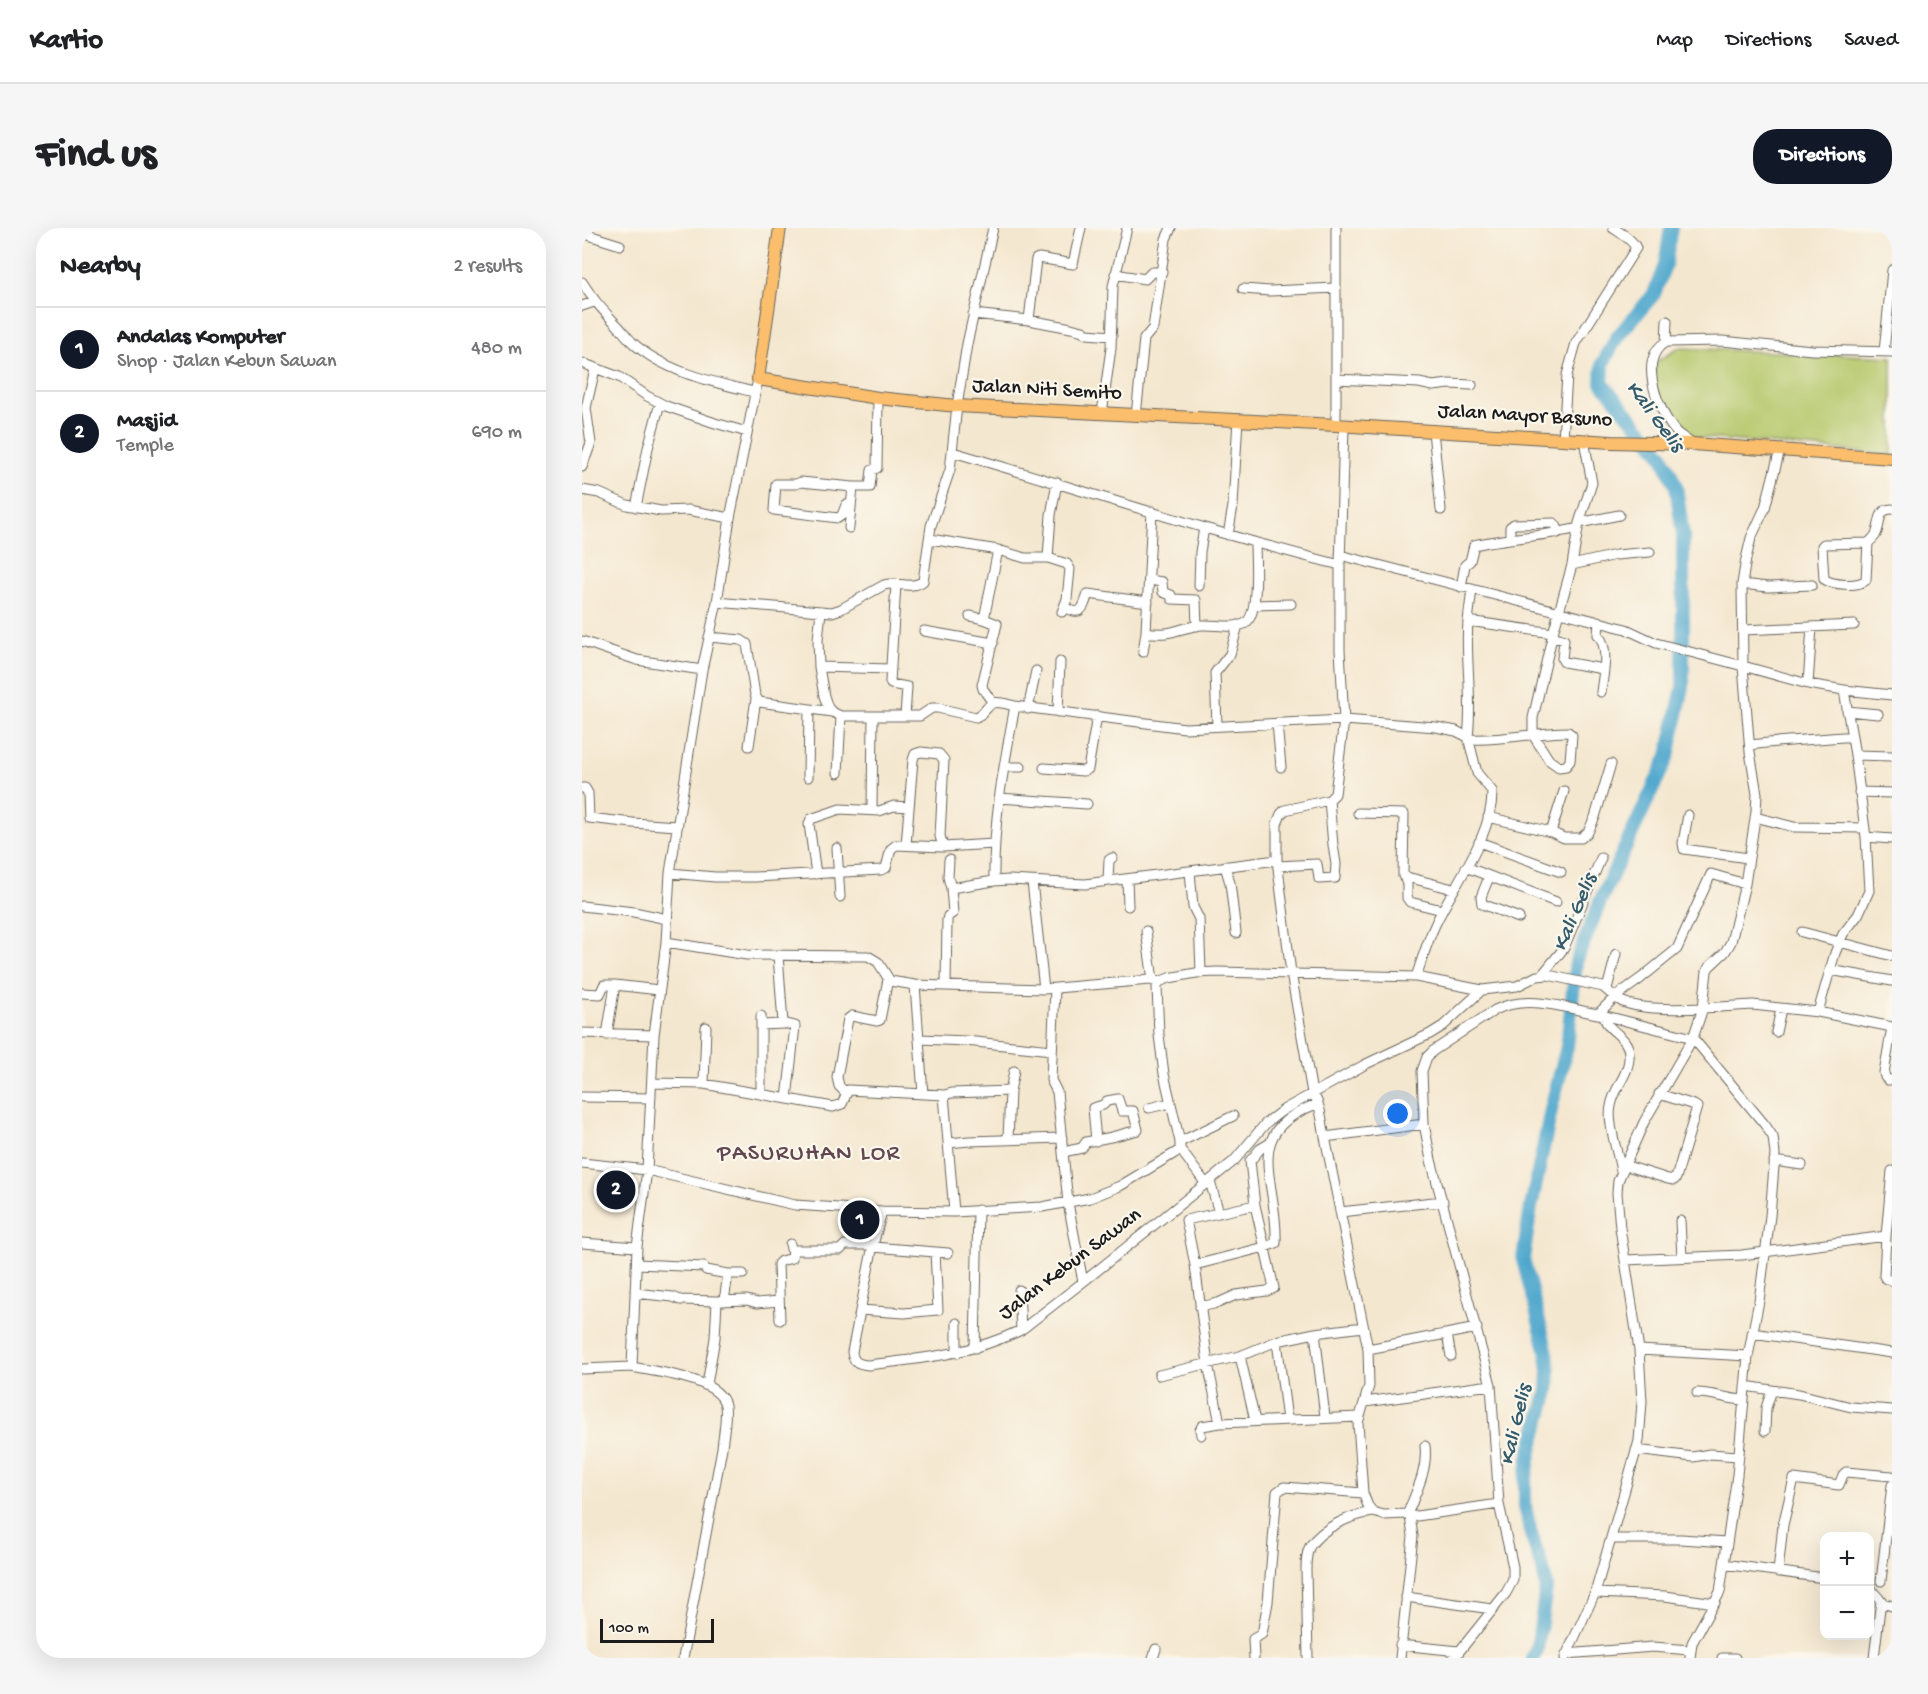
<!DOCTYPE html>
<meta charset="utf-8">
<style>
body{margin:0;font-family:"Gochi Hand",sans-serif;background:#f6f6f6;color:#202124}
.controls{position:absolute;right:18px;bottom:18px;display:grid;overflow:hidden;border-radius:12px;box-shadow:0 6px 24px #0002}
.controls button{width:54px;height:54px;display:grid;place-items:center;padding:0;border:0;border-bottom:2px solid #e0e0e0;background:#fff;color:#202124;font:30px sans-serif}
.scale{position:absolute;left:18px;bottom:15px;width:114px;box-sizing:border-box;padding-left:6px;border:3px solid #1c1c1c;border-top:0;font-size:16px;line-height:21px;white-space:nowrap;color:#1c1c1c;-webkit-text-stroke:4px #fbf7ec;paint-order:stroke}
.you{position:absolute;left:816px;top:886px;width:21px;height:21px;margin:-15px;border:4px solid #fff;border-radius:50%;background:#1a73e8;box-shadow:0 0 0 9px #1a73e833}
.badge{display:grid;place-items:center;width:39px;height:39px;border-radius:50%;background:#111827;color:#fff;font-size:20px;font-weight:700}
.pin{position:absolute;translate:-50% -50%;border:3px solid #fff;box-shadow:0 2px 6px #0006}
.list{margin:0;padding:0;list-style:none}
h2{display:flex;justify-content:space-between;align-items:center;height:78px;margin:0;padding:0 24px;font-size:26px}
h2 small{font-size:20px;font-weight:400;color:#757577}
.list li{display:grid;grid-template-columns:39px 1fr auto;gap:18px;align-items:center;box-sizing:border-box;height:84px;padding:0 24px;border-top:2px solid #e0e0e0}
.list b{display:block;font-size:22px;white-space:nowrap}
.list p{margin:0;font-size:20px;white-space:nowrap;color:#757577}
.list em{font-size:20px;font-style:normal;color:#757577}
.map{position:relative;flex:none;width:1310px;height:1430px;overflow:hidden;border-radius:24px}
header{display:flex;align-items:center;gap:36px;box-sizing:border-box;height:84px;padding:0 30px;background:#fff;border-bottom:2px solid #e0e0e0}
header strong{font-size:28px}
nav{display:flex;gap:33px;margin-inline-start:auto;font-size:21px}
.intro{display:flex;align-items:center;justify-content:space-between;box-sizing:border-box;height:144px;padding:0 36px}
h1{margin:0;font-size:42px}
.button{padding:15px 27px;border-radius:24px;background:#111827;color:#fff;font-size:21px;font-weight:700}
main{display:flex;gap:36px;padding:0 36px}
aside{flex:1;background:#fff;border-radius:24px;box-shadow:0 6px 24px #0002}
.map>svg:first-child{display:block}
.green{fill:#b5c76a;stroke:#687243;stroke-width:1.5}
.lines{fill:none;stroke-linecap:round;stroke-linejoin:round}
.river{stroke:#50a7cd;stroke-width:14}
.minor-casing{stroke:#68635b;stroke-width:11}
.major-casing{stroke:#68635b;stroke-width:14}
.minor{stroke:#fff;stroke-width:9}
.major{stroke:#fabe6d;stroke-width:12}
.labels{text-anchor:middle;dominant-baseline:central;stroke-width:4.5;stroke-linejoin:round;paint-order:stroke}
.street-label{font-size:21px;fill:#1c1c1c;stroke:#fbf7ec}
.water-label{font-size:22px;font-style:italic;fill:#335b6c;stroke:#fbf7ec}
.quarter-label{font-size:24px;letter-spacing:1.5px;fill:#624750;stroke:#fbf7ec}
</style>
<header>
<strong>Kartio</strong>
<nav><a>Map</a><a>Directions</a><a>Saved</a></nav>
</header>
<div class="intro"><h1>Find us</h1><a class="button">Directions</a></div>
<main>
<aside>
<h2>Nearby<small>2 results</small></h2>
<ul class="list">
<li><span class="badge">1</span><div><b>Andalas Komputer</b><p>Shop · Jalan Kebun Sawan</p></div><em>480 m</em></li>
<li><span class="badge">2</span><div><b>Masjid</b><p>Temple</p></div><em>690 m</em></li>
</ul>
</aside>
<div class="map">
<svg width="1310" height="1430" viewBox="0 0 1310 1430">
<rect width="100%" height="100%" fill="#fbf7ec"/>
<filter id="ink" filterUnits="userSpaceOnUse"><feTurbulence type="fractalNoise" baseFrequency=".0167" numOctaves="2"/><feDisplacementMap in="SourceGraphic" scale="12" xChannelSelector="R" yChannelSelector="G"/><feConvolveMatrix kernelMatrix="1 2 1 2 8 2 1 2 1" color-interpolation-filters="sRGB"/></filter>
<filter id="wash" filterUnits="userSpaceOnUse"><feTurbulence type="fractalNoise" baseFrequency=".008" numOctaves="4" result="noise"/><feDisplacementMap in="SourceGraphic" scale="24" xChannelSelector="R" yChannelSelector="G"/><feGaussianBlur stdDeviation="1.35" result="paint"/><feColorMatrix in="noise" values="0 0 0 0 0 0 0 0 0 0 0 0 0 0 0 0 0 1.4 0 .05"/><feComposite in="paint" operator="in"/></filter>
<g filter="url(#wash)">
<rect width="100%" height="100%" fill="#f4e7cf"/>
<path class="green" d="M1097,120L1310,129V227L1103,208L1074,162L1072,135Z"/>
<g class="lines">
<path class="river" d="M951,1430L955,1422L964,1360L962,1345L949,1306L943,1278V1254L948,1226L966,1163L967,1142L964,1121L941,1031L949,979L970,877L985,819L994,734L1020,669L1086,528L1101,459V308L1094,258L1080,227L1020,155L1021,135L1035,109L1072,66L1083,37L1089,0"/>
</g>
</g>
<g filter="url(#ink)">
<g class="lines">
<defs>
<path id="minor" d="M0,5L38,17
M533,46L563,51L570,44H580
M0,54C12,73 20,81 35,97C40,102 45,109 50,114C82,144 131,154 172,164
M661,61L688,63L754,60
M0,78L12,74
M391,86L447,92L489,100L501,103L505,106L530,108
M447,92L454,31L457,30L491,36L499,0
M1084,114L1085,93
M1302,124L1310,42
M0,135L37,149L65,168L84,178L133,195L165,204
M754,151L837,155L851,158L867,156L890,157
M520,185L529,120L531,58L545,0
M554,188L562,111L571,100L584,11L589,0
M754,197V0
M762,198L758,337V422L762,492L753,566L747,572L703,582L699,586L695,596V632L709,745L730,865C739,875 740,895 743,909L786,1121L787,1158L776,1195L781,1265L786,1278L791,1284L802,1287L823,1286L828,1289L831,1308L818,1430
M851,203L859,282
M981,211L985,147L994,115L1054,20C1050,11 1039,5 1031,0
M1110,216C1105,212 1100,209 1095,205C1077,186 1054,130 1084,114L1140,113L1230,122L1310,124
M371,224C500,262 627,304 758,337
M0,239L9,215L4,180L13,141
M271,259H288L290,242L295,240L296,170
M0,262L17,265L45,277L79,283L106,282L148,290
M54,279L66,220L78,175
M997,295L1037,287
M267,300L271,259L219,254L214,256H194L192,282L256,290L260,287L264,277H269
M646,307L651,278L656,191
M928,310V299L932,296L972,295L975,299L976,305
M348,311L416,322L402,391
M1286,315L1284,352C1276,359 1250,357 1242,351L1240,318L1242,316L1286,315C1287,315 1293,308 1293,308C1300,297 1294,281 1310,281
M416,322L443,330H466L469,287L475,254
M758,327L1044,401L1074,415L1161,438L1160,356L1164,331L1169,310L1183,280L1198,222
M466,330L485,336L488,341L485,371L480,384
M990,337L1034,327L1068,324
M567,352L580,354L581,364L589,367L590,371L614,372L615,398
M314,356L308,454L309,456L325,459L323,488
M1160,356L1186,359L1230,357
M617,358L618,324L622,300
M879,359L883,337L888,333L892,317C927,309 962,309 996,300
M890,361L886,393L971,405
M135,374L250,384L259,381L302,357C314,353 330,362 341,353L349,298L368,242L375,178L385,116L411,0
M673,377L709,376
M483,379C499,389 501,381 506,366L566,374
M239,383L236,412L237,439L242,468L246,480L250,484L259,488H338L350,480H356L394,489C403,486 404,478 411,475C417,473 427,477 433,478
M388,388L402,391L415,396L400,457L401,461L411,475
M1017,393L1016,407C1028,420 1021,446 1019,464
M1162,402L1272,397
M342,403L411,415
M564,404C590,409 597,399 620,397C632,396 650,401 662,396C678,389 673,332 673,316
M971,408L982,412L980,431L982,434L1021,441
M127,409L159,412L165,416L173,467L177,474L250,484
M0,413L55,432L120,442
M561,424L564,404L570,283
M237,439L309,441
M1226,456L1230,399
M1262,462L1310,467
M446,481L454,443
M1265,483L1296,486
M476,484L478,434
M695,495L699,539
M635,498L633,445L648,426L656,397
M886,509C891,470 883,431 886,393
M887,511C921,513 953,504 986,504L990,507L988,533L984,538L977,539L967,532L951,507V490L971,405L990,337L997,295L1010,255L1002,212
M1168,517C1202,512 1236,512 1270,508
M167,518L174,471
M1273,527L1310,528
M422,539H439
M462,540L501,543L506,541L515,488
M256,545L259,488
M226,549L227,482
M0,560H3L6,565L7,590L51,595L95,598
M1277,564L1310,565
M417,570L505,576
M290,582L291,488
M776,585L822,586L821,646L825,656V670L828,674L860,682
M1106,587L1101,615L1102,621L1166,630
M906,589L969,604L982,610H999L1006,604L1013,589L1029,536
M1173,589L1212,599L1283,600
M969,604L982,563
M1284,609L1310,611
M897,614L979,644
M324,617L331,532L333,526L339,524L357,526L362,532L358,608L361,619
M255,620L258,669
M367,632L366,649L369,660
M695,632L503,656L427,652L412,653C411,593 422,537 433,478L603,500L762,492L854,499L874,503L886,509L895,545L910,563C911,609 871,657 853,697C845,714 840,732 834,749
M643,638L648,655L654,705
M696,638L735,636L737,651L753,650L754,636L751,617L747,572
M884,639L974,674
M608,643L611,679L617,691L619,744
M88,645L133,649H173L299,642L304,640L309,621L314,617L361,619L412,616
M234,646L227,596L229,591L258,581L297,583L312,578L326,579
M821,648L871,661
M907,649L899,669L900,676L937,690
M545,651L546,678
M526,653L527,632L530,630
M450,654L462,761
M0,678L52,684L85,691
M564,703L571,752
M1220,704L1310,728
M84,714L165,727L286,728L296,734L308,753L333,757L462,761L568,752L577,754
M196,727L201,795L213,798L205,871
M1248,742L1310,753
M960,747L982,720L1019,630
M333,757L341,866
M364,758L365,692L366,688L371,685L369,660L412,653
M473,761L469,852L475,864L486,975L501,1054
M1025,761L1034,726
M0,765L18,766L22,757H33
M1016,786L1111,810L1183,897L1191,909L1193,926L1188,988L1177,1073L1166,1128L1155,1247L1138,1364L1110,1415L1108,1430
M1022,787C1024,804 1046,807 1047,825C1049,845 1032,859 1029,878C1025,894 1036,925 1039,943
M179,797L202,796
M1310,799L1302,845L1303,849L1306,852H1310
M1194,804L1199,781
M0,805L72,807
M25,807L33,757L77,762
M338,811L384,813L470,822
M122,856L124,799
M428,863L432,843
M263,864L257,858L255,849L266,791L270,788L295,793L298,792L306,751
M179,866V788
M362,867L370,865L428,863L426,911
M0,869L69,870
M567,880L588,875
M743,909L842,896
M598,914L651,888
M367,915L387,913L480,910
M598,921L624,956
M481,924L500,920L504,914C522,911 539,907 556,902L551,883H540L536,871L525,873L521,877L511,880L514,913
M1192,933L1220,937
M0,935L65,942L213,977L300,983L372,984L362,867L266,862L260,876L251,879L122,856L71,855
M1042,937L1086,951L1092,952L1094,950L1115,879L1112,877L1077,866
M626,955L629,957L637,985
M673,977L668,933L678,921L688,915
M300,983L291,1017L270,1124C271,1134 276,1136 286,1137C339,1131 390,1126 439,1102L501,1054L652,933L684,895L701,882L784,836L848,806L861,798L900,762
M372,984L460,979L508,970L538,958L598,922V914L582,846L577,807L575,758L577,754L587,750L614,745L635,744L834,749L900,762L935,758L955,748L966,747L1021,759L1033,769L1058,751L1095,721L1129,646L1163,656
M758,984L861,973
M1098,993L1100,1029
M1304,1008L1310,943
M0,1015L55,1019
M291,1019L366,1025
M211,1022H258L263,1017H291
M1043,1032L1160,1027L1304,1008L1302,1048L1304,1051L1310,1053
M55,1036L122,1039L124,1042L146,1046L142,1073
M613,1037L683,1019L694,1015C697,953 656,904 735,876
M146,1046H161
M437,1062L439,1102
M53,1065L91,1069L98,1072L135,1073
M618,1079L636,1075L654,1067L685,1063L692,1060L673,977L604,992L613,1037L626,1136L638,1195
M278,1082L322,1085L356,1082L353,1024
M198,1092L196,1036L199,1033L210,1030L211,1022L209,1021L208,1016
M733,1105L743,1189
M1170,1105L1310,1125
M865,1106L869,1128
M695,1113L705,1192
M393,1120L396,982
M786,1121L895,1100
M1057,1122L1166,1128
M375,1125V1095
M658,1128L673,1193
M0,1141L50,1139
M577,1147L658,1128L695,1113L733,1105L781,1099
M125,1156L133,1110L135,1073L165,1072L175,1075L197,1073
M1163,1158L1217,1166L1269,1179L1310,1182
M1115,1165C1131,1165 1144,1171 1161,1172
M783,1174L909,1157
M1183,1203L1184,1180L1190,1162
M619,1207L618,1202L620,1198L638,1195L777,1189
M1054,1222L1111,1229L1128,1226L1156,1228
M825,1287C834,1264 846,1242 843,1218
M828,1289L917,1276
M1029,1311H1099L1145,1314
M1142,1336L1242,1350
M1196,1344L1201,1297L1212,1251L1257,1257L1261,1247L1264,1244L1310,1248
M1299,1353L1310,1257
M1288,1360L1301,1375L1310,1378
M1013,1365L1083,1368L1133,1375
M824,1369L910,1381
M818,1417L877,1423
M984,1426L1071,1419L1108,1422
M101,1430L140,1220C141,1207 145,1191 143,1177C137,1150 74,1144 50,1139L55,1019L65,942L72,807L84,714L88,645L120,442L135,374L148,290L176,151
M571,1430L574,1421
M672,1430L671,1411L680,1406L686,1374L695,1264L702,1259L781,1265
M726,1430L724,1342C724,1334 724,1325 728,1318C741,1299 769,1287 791,1284
M872,1430L924,1365L931,1352V1339L917,1276L909,1157L849,932L842,896L840,843L845,829L851,823L913,782C946,766 982,780 1016,786L1033,769C1047,783 1101,781 1121,780L1125,743L1127,739L1143,724L1149,714L1163,656L1174,584L1175,566L1168,524L1161,438L1226,456L1262,462L1273,527L1284,609L1287,663L1276,687L1261,706L1253,725L1236,784
M983,1430L1013,1365L1057,1213L1060,1174L1057,1122L1038,1000L1035,965L1036,953L1062,894L1111,810L1121,780L1171,777L1236,784L1310,799
M1140,1430H1153
M1292,1430L1299,1372"/>
<path id="major" d="M198,0L176,151L296,170L375,178L754,197L1029,214L1110,216L1310,230"/>
</defs>
<use href="#minor" class="minor-casing"/>
<use href="#major" class="major-casing"/>
<use href="#minor" class="minor"/>
<use href="#major" class="major"/>
</g>
</g>
<g class="labels">
<g class="street-label">
<text transform="translate(465 163) rotate(3)">Jalan Niti Semito</text>
<text transform="translate(943 189) rotate(3)">Jalan Mayor Basuno</text>
<text transform="translate(489 1037) rotate(-37)">Jalan Kebun Sawan</text>
</g>
<g class="water-label">
<text transform="translate(1072 189) rotate(53)">Kali Gelis</text>
<text transform="translate(994 685) rotate(-67)">Kali Gelis</text>
<text transform="translate(935 1197) rotate(-77)">Kali Gelis</text>
</g>
<g class="quarter-label">
<text x="227" y="926">PASURUHAN LOR</text>
</g>
</g>
</svg>
<div class="controls">
<button>+</button>
<button>−</button>
</div>
<div class="scale">100 m</div>
<div class="you"></div>
<div class="pin badge" style="left:278px;top:992px">1</div>
<div class="pin badge" style="left:34px;top:962px">2</div>
</div>
</main>
